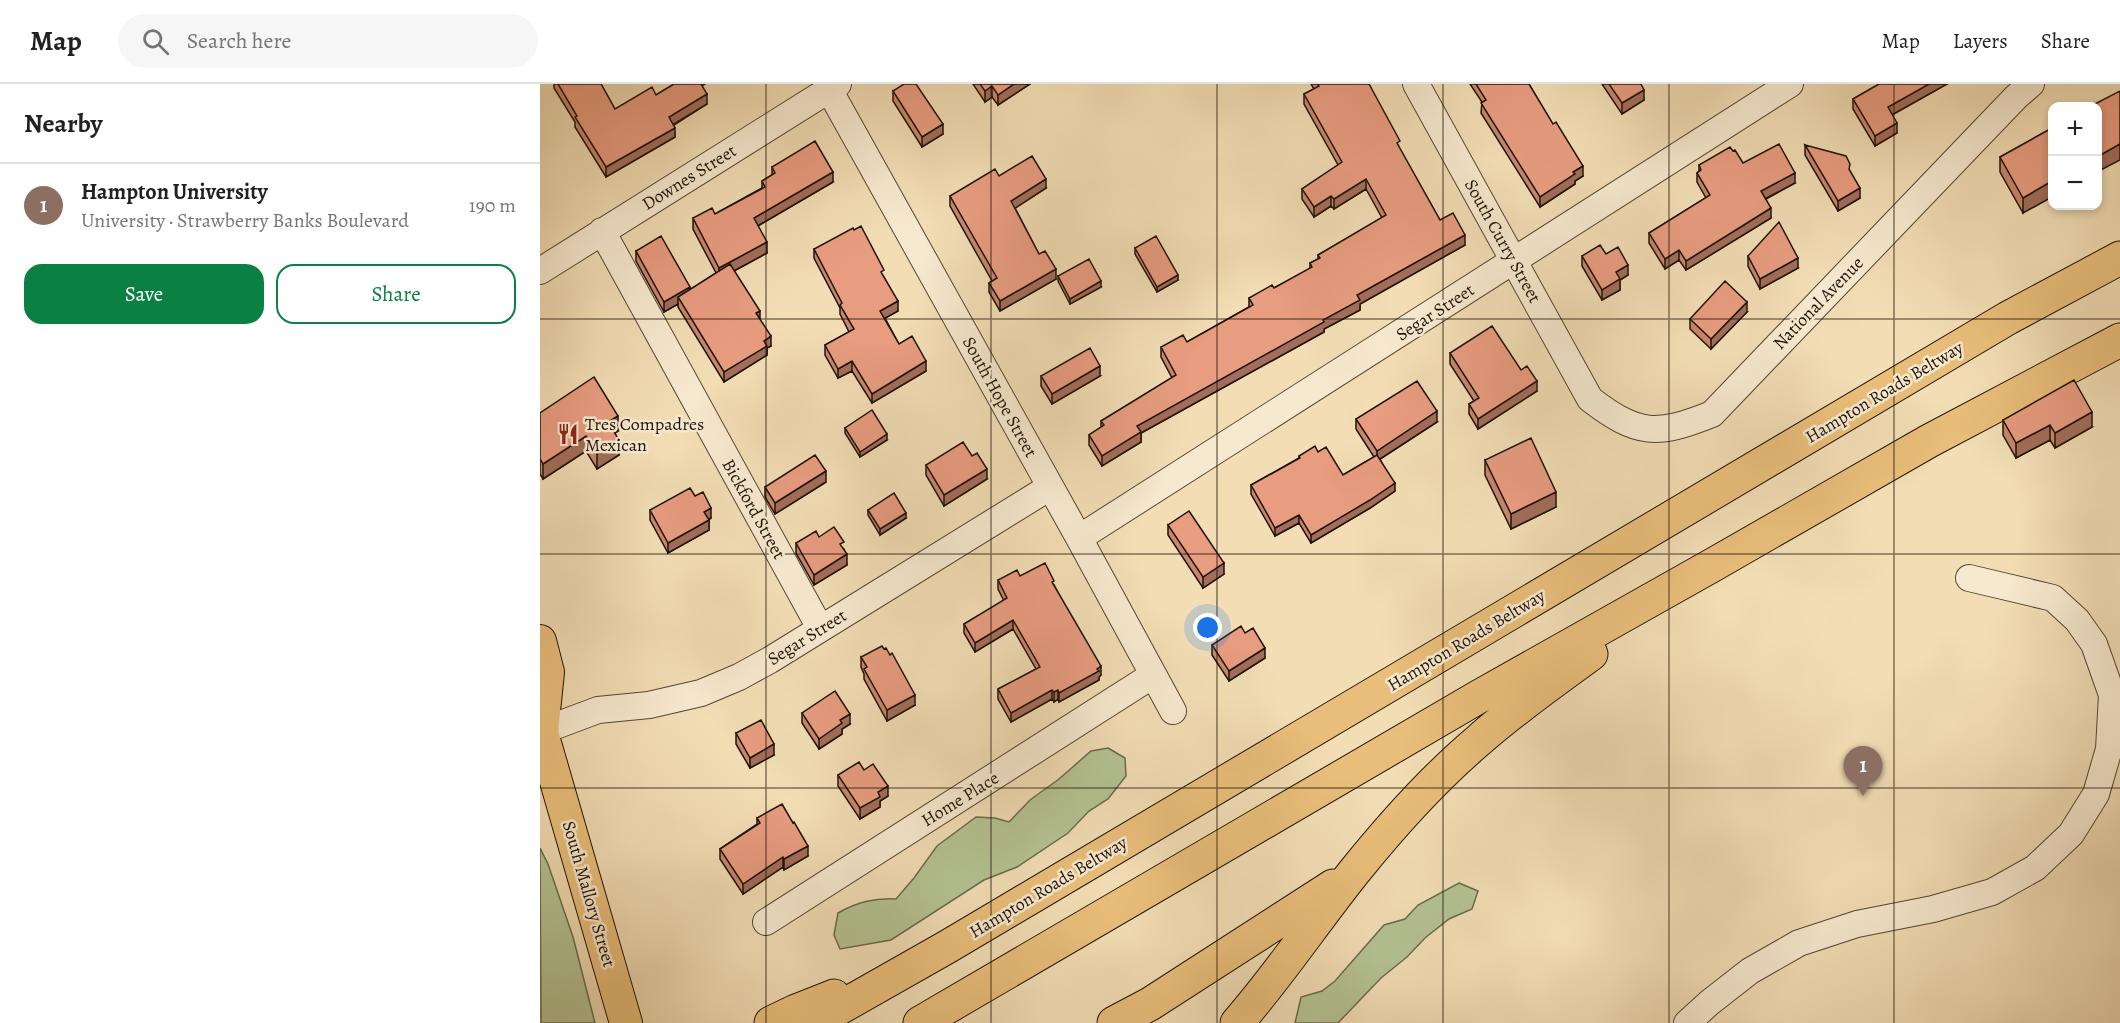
<!DOCTYPE html>
<meta charset="utf-8">
<style>
body{margin:0;font-family:Alegreya,serif;background:#f6f6f6;color:#202124}
.controls{position:absolute;right:18px;top:18px;display:grid;overflow:hidden;border-radius:12px;box-shadow:0 3px 9px #0003}
.controls button{width:54px;height:54px;display:grid;place-items:center;padding:0;border:0;border-bottom:2px solid #e0e0e0;background:#fff;color:#202124;font:30px sans-serif}
.you{position:absolute;left:668px;top:544px;width:21px;height:21px;margin:-15px;border:4px solid #fff;border-radius:50%;background:#1a73e8;box-shadow:0 0 0 9px #1a73e833}
.badge{display:grid;place-items:center;width:39px;height:39px;border-radius:50%;background:#0b8043;color:#fff;font-size:20px;font-weight:700}
.pin{position:absolute;translate:-50% -50px;filter:drop-shadow(0 2px 3px #0008)}
.pin::after{content:'';position:absolute;top:32px;width:21px;height:18px;background:inherit;clip-path:polygon(0 0,100% 0,50% 100%)}
.list{margin:0;padding:0;list-style:none}
h2{display:flex;justify-content:space-between;align-items:center;height:78px;margin:0;padding:0 24px;font-size:26px}
h2 small{font-size:20px;font-weight:400;color:#757577}
.list li{display:grid;grid-template-columns:39px 1fr auto;gap:18px;align-items:center;box-sizing:border-box;height:84px;padding:0 24px;border-top:2px solid #e0e0e0}
.list b{display:block;font-size:22px;white-space:nowrap}
.list p{margin:0;font-size:20px;white-space:nowrap;color:#757577}
.list em{font-size:20px;font-style:normal;color:#757577}
.actions{display:flex;gap:12px;padding:18px 24px}
.actions a{flex:1;padding:14px 0;border:2px solid #0b8043;border-radius:18px;text-align:center;font-size:21px;color:#0b8043}
.actions .main{background:#0b8043;color:#fff}
.icon{flex:none;width:33px;height:33px;fill:none;stroke:currentColor;stroke-width:2;stroke-linecap:round;stroke-linejoin:round}
.map{position:relative;flex:none;width:1580px;height:939px;overflow:hidden}
header{display:flex;align-items:center;gap:36px;box-sizing:border-box;height:84px;padding:0 30px;background:#fff;border-bottom:2px solid #e0e0e0}
header strong{font-size:28px}
nav{display:flex;gap:33px;margin-inline-start:auto;font-size:21px}
.search{width:420px;height:54px;background:#f6f6f6;display:flex;align-items:center;gap:15px;box-sizing:border-box;padding:0 21px;border-radius:33px;color:#757577;font-size:22px}
main{display:flex}
aside{flex:1;background:#fff}
.map>svg:first-child{display:block}
.green{fill:#b4c292;stroke:#696b4d;stroke-width:1.5}
.lines{fill:none;stroke-linecap:round;stroke-linejoin:round}
.minor-casing{stroke:#534633;stroke-width:28}
.major-casing{stroke:#1e1408;stroke-width:34}
.highway-casing{stroke:#1e1408;stroke-width:35}
.minor{stroke:#f7e9cf;stroke-width:26}
.major{stroke:#e9be7a;stroke-width:32}
.highway{stroke:#e9be7a;stroke-width:33}
.wall{fill:#c8866e;stroke:#1e1408;stroke-width:1.5}
.shaded-wall{fill:#a26d5a;stroke:#1e1408;stroke-width:1.5}
.building{fill:#e89c80;stroke:#1e1408;stroke-width:1.5}
.grid{fill:none;stroke:#1e1408;stroke-width:1.5;stroke-opacity:0.55}
.labels{text-anchor:middle;dominant-baseline:central;stroke-width:5;stroke-linejoin:round;paint-order:stroke}
.street-label{font-size:18px;fill:#1e1408;stroke:#f7e9cf}
.poi-label{font-size:18px;fill:#1e1408;stroke:#f7e9cf;text-anchor:start}
</style>
<header>
<strong>Map</strong>
<div class="search"><svg class="icon" aria-label="search" viewBox="0 0 24 24"><circle cx="10" cy="10" r="6"/><path d="M15 15l6 6"/></svg>Search here</div>
<nav><a>Map</a><a>Layers</a><a>Share</a></nav>
</header>
<main>
<aside>
<h2>Nearby<small></small></h2>
<ul class="list">
<li><span class="badge" style="background:#8d6e63">1</span><div><b>Hampton University</b><p>University · Strawberry Banks Boulevard</p></div><em>190 m</em></li>
</ul>
<div class="actions"><a class="main">Save</a><a>Share</a></div>
</aside>
<div class="map">
<svg width="1580" height="939" viewBox="0 0 1580 939">
<rect width="100%" height="100%" fill="#f2ddb5"/>
<filter id="stains"><feTurbulence type="fractalNoise" baseFrequency=".00333" numOctaves="4"/><feColorMatrix values="0 0 0 0 .2 0 0 0 0 .09 0 0 0 0 .02 0 0 0 .5 -.17"/></filter>
<radialGradient id="worn" r=".72"><stop offset=".6" stop-color="#630" stop-opacity="0"/><stop offset="1" stop-color="#630" stop-opacity=".3"/></radialGradient>
<path class="green" d="M568,664L585,674L586,692L568,715L549,727L528,749L477,783L444,796L351,856L300,865L294,851L298,829C317,818 334,814 356,815L374,794L397,762L436,733L455,734L469,738L490,716L519,695L551,667Z
M0,764L8,780L33,853L55,939H1Z
M919,799L938,807L932,825L909,835L885,854L867,873L841,894L798,939H755L761,913L782,907L795,897L844,841L865,835L878,821Z"/>
<g class="lines">
<defs>
<path id="minor" d="M286,0L539,454L633,627
M876,0L1050,315C1098,352 1117,352 1172,330L1476,13L1491,0
M62,147L280,544
M0,187L298,0
M539,454L1250,0
M2,647L58,626L109,621L161,609L199,593L230,576L510,403
M226,838L613,591
M1147,939L1169,919L1210,887L1259,859L1317,840L1393,825L1452,808L1495,784L1531,750L1556,710L1569,665L1572,611L1554,560L1537,536L1513,514L1429,494"/>
<path id="major" d="M0,557L8,588L2,647
M0,642L86,939"/>
<path id="highway" d="M0,649L2,647
M231,939L256,927L294,912
M273,939L407,863L1468,234L1580,174
M380,939L940,612L1171,482L1389,357L1580,256
M574,939L610,920L793,802
M697,939C739,891 774,838 814,788C851,742 894,694 939,656C974,625 1013,598 1051,570"/>
</defs>
<use href="#minor" class="minor-casing"/>
<use href="#major" class="major-casing"/>
<use href="#highway" class="highway-casing"/>
<use href="#minor" class="minor"/>
<use href="#major" class="major"/>
<use href="#highway" class="highway"/>
</g>
<path class="wall" d="M14,0H61L75,25L116,11L134,0H165L162,2L167,20L134,41L135,53L66,93L35,43V38L14,4Z
M433,0H490L458,21L452,13L445,18Z
M771,0H829L860,65L900,136L925,161L820,220V226L784,245V248L601,349V358L562,382L549,361V351L561,343V337L632,294L621,273V263L647,258L709,223V214L734,204L770,185V179L778,175V171L842,134L826,105L794,125L791,122L774,133L762,115V105L798,81L764,20V10L774,5Z
M930,0H989L1043,92L1035,97V100L1000,123L941,29L942,18Z
M1062,0H1101L1104,16L1082,30Z
M1339,0H1407L1352,31L1357,49L1335,62L1313,25V15Z
M353,7L403,50L382,63L353,17Z
M1512,44L1483,129L1460,88V73Z
M1265,61L1320,114L1298,127L1265,71Z
M1193,67L1203,79L1255,99L1226,115L1231,134L1146,186L1139,176L1125,185L1109,159V149L1166,114L1157,98V89L1159,87V81Z
M232,83L293,98L218,142L227,169L194,187L220,236L231,262L227,264V271L184,298L138,223V220L124,228L96,177V167L150,206L176,189L153,145V134L175,130L222,104V97L232,91Z
M459,92L506,104L475,124L499,170L516,195L460,227L449,208V199L452,197L410,122V112Z
M595,164L638,196L617,208L595,170Z
M274,165L344,193L358,227L345,234L359,260L386,287L332,319L312,287L298,294L285,271V261L309,248L300,230V224L274,174Z
M1066,170L1088,191L1080,196V206L1062,216L1042,182V172Z
M1208,172L1258,184L1220,205L1208,182Z
M518,192L561,203L530,220L518,197Z
M1207,228L1171,265L1150,245V235Z
M910,269L981,286L997,307L938,345L929,330V320L934,317L910,280Z
M501,292H560L512,320L501,302Z
M0,329L78,347L75,349L79,371L57,385L46,367L3,395L0,390Z
M816,335L897,338L840,375L855,407L830,424L771,459L759,439L735,452L711,410V401L759,374V372L778,368L803,391L834,373L816,345Z
M1463,336L1552,343L1515,364L1510,356L1476,374L1463,351Z
M305,344L347,356L320,373L305,349Z
M945,376L1016,423L971,445L945,391Z
M386,381L447,395L404,422L386,391Z
M286,398L235,430L225,413V403Z
M155,412L171,434L169,436V446L128,469L110,436V426Z
M328,426L366,434L340,451L328,431Z
M628,441L684,490L663,504L628,451Z
M279,453L304,465L307,481L274,501L256,469V459Z
M480,492L514,501L561,591L559,593V596L519,618L518,615L514,618L512,615L471,638L458,615V605L496,585L473,545L435,568L424,549V540L464,517L458,505V496Z
M705,549L725,574L689,597L672,571V561Z
M321,573L375,621L347,637L324,595V590L321,583Z
M262,629L310,640L302,645V650L279,665L262,639Z
M196,649L234,671L210,684L196,660Z
M324,686L348,712L340,717V723L320,735L298,702V691Z
M217,734L268,772L244,786L243,783L203,810L180,775V765L217,740Z"/>
<path class="shaded-wall" d="M474,0H490L458,21V11Z
M1389,0H1407L1348,33V23Z
M452,2V13L445,18V7Z
M1104,6V16L1082,30V19Z
M167,10V20L129,43V33Z
M1357,39V49L1335,62V52Z
M403,40V50L382,63V53Z
M135,44V53L66,93V83Z
M1580,60V76L1557,88V73Z
M1043,82V92L1035,97V100L1000,123V113L1033,88Z
M293,88V98L214,144V134Z
M1255,89V99L1221,117V107Z
M506,95V104L471,127V117Z
M826,95V105L794,125V115Z
M1512,97V113L1483,129V114Z
M1320,104V114L1298,127V117Z
M791,112V122L774,133V123Z
M1231,124V134L1146,186V177Z
M925,151V161L820,220V226L784,245V248L601,349V358L562,382V372L597,342L817,211Z
M227,158V169L179,195V184Z
M1139,166V176L1125,185V175Z
M1258,174V184L1220,205V195Z
M1088,181V191L1080,196V206L1062,216V206L1076,188Z
M516,185V195L460,227V217Z
M638,191V196L617,208V203Z
M561,197V203L530,220V215Z
M150,203V214L138,213V220L124,228V218Z
M358,217V227L340,237V227Z
M1207,218V228L1171,265V255Z
M220,227V236L216,229Z
M231,252V262L227,264V271L184,298V288Z
M312,277V287L298,294V285Z
M386,277V287L332,319V310Z
M560,282V292L512,320V310Z
M997,297V307L938,345V335Z
M897,327V338L837,377V367Z
M1552,328V343L1515,364V349Z
M78,332V347L68,354V338Z
M1510,341V356L1476,374V359Z
M347,350V356L320,373V368Z
M46,352V367L3,395V380Z
M79,356V371L57,385V370Z
M447,385V395L404,422V411Z
M286,387V398L235,430V419Z
M855,399V407L830,424L771,459V451Z
M1016,408V423L971,445V430Z
M171,424V434L164,438V428Z
M366,429V434L340,451V445Z
M759,431V439L735,452V444Z
M169,436V446L128,469V459Z
M307,470V481L274,501V491Z
M684,479V490L663,504V493Z
M473,536V545L435,568V559Z
M725,564V574L689,597V587Z
M561,582V591L559,593V596L519,618V609Z
M512,606V615L471,638V629Z
M518,606V615L514,618V608Z
M375,611V621L347,637V626Z
M310,630V640L302,645V650L279,665V655L300,636Z
M234,660V671L210,684V674Z
M348,702V712L340,717V723L320,735V724L338,708Z
M268,762V772L244,786V775Z
M243,773V783L203,810V800Z"/>
<path class="building" d="M18,0H61L75,25L112,3L116,11L134,0H161L167,10L129,33L135,44L66,83L35,33L37,32Z
M364,0H376L403,40L382,53L353,7Z
M440,0H474L458,11L452,2L445,7Z
M777,0H829L860,57L857,59L900,136L913,129L925,151L817,211L820,216L783,236L784,238L597,342L601,348L562,372L549,351L564,341L561,337L636,291L621,263L643,251L647,258L713,221L709,214L732,201L734,204L772,183L770,179L780,174L778,171L846,131L826,95L794,115L791,112L774,123L762,105L802,78L764,10L779,2Z
M936,0H989L1013,40L1016,38L1043,82L1033,88L1035,90L1000,113L941,19L946,16Z
M1069,0H1101L1104,6L1082,19Z
M1339,0H1389L1348,23L1357,39L1335,52L1313,15Z
M1580,7V60L1557,73V22H1551Z
M1512,44V97L1483,114L1460,73Z
M275,57L293,88L214,134L227,158L179,184L153,134L172,124L175,130L225,103L222,97L235,89L232,83Z
M1239,60L1255,89L1221,107L1231,124L1146,177L1139,166L1125,175L1109,149L1170,111L1157,89L1161,86L1159,81L1190,63L1193,67L1195,66L1203,79Z
M1265,61L1306,72L1310,80L1309,85L1320,104L1298,117Z
M492,72L506,95L471,117L499,170L505,167L516,185L460,217L449,199L457,194L410,112L455,85L459,92Z
M1239,138L1258,174L1220,195L1208,172Z
M321,142L344,186L341,188L358,217L340,227L359,260L372,252L386,277L332,310L312,277L298,285L285,261L314,245L300,221L302,219L274,165L313,144L314,146Z
M121,152L150,203L124,218L96,167Z
M616,152L638,191L617,203L595,164Z
M1060,161L1066,170L1078,163L1088,181L1076,188L1080,195L1062,206L1042,172Z
M549,175L561,197L530,215L518,192Z
M190,180L220,227L216,229L231,252L224,257L227,262L184,288L138,213Z
M1185,197L1207,218L1171,255L1150,235Z
M952,242L981,286L987,282L997,297L938,335L929,320L939,314L910,269Z
M550,264L560,282L512,310L501,292Z
M54,293L78,332L68,338L79,356L57,370L46,352L3,380L0,375V329Z
M1534,296L1552,328L1515,349L1510,341L1476,359L1463,336Z
M877,297L897,327L837,367L816,335Z
M332,326L347,350L320,368L305,344Z
M991,354L1016,408L971,430L945,376Z
M423,358L432,372L437,369L447,385L404,411L386,381Z
M775,362L778,368L786,363L803,391L837,371L855,399L830,416L771,451L759,431L735,444L711,401L760,374L759,372Z
M275,371L286,387L235,419L225,403Z
M150,404L155,412L163,408L171,424L164,428L169,436L128,459L110,426Z
M354,409L366,429L340,445L328,426Z
M649,427L684,479L663,493L628,441Z
M294,443L304,458L300,460L307,470L274,491L256,459L276,447L279,453Z
M505,479L514,497L512,498L561,582L557,585L559,587L519,609L518,606L514,608L512,606L471,629L458,605L500,583L473,536L435,559L424,540L467,514L458,496L477,486L480,492Z
M701,542L705,549L713,544L725,564L689,587L672,561Z
M342,562L344,565L346,564L350,571L352,569L375,611L347,626L324,585L327,583L321,573Z
M295,607L310,630L300,636L302,639L279,655L262,629Z
M221,636L234,660L210,674L196,649Z
M319,678L324,686L333,680L348,702L338,708L340,713L320,724L298,691Z
M242,720L253,739L254,738L268,762L244,775L243,773L203,800L180,765L220,739L217,734Z"/>
<path class="grid" d="M226,0V939M451,0V939M677,0V939M903,0V939M1129,0V939M1354,0V939M0,235H1580M0,470H1580M0,704H1580"/>
<defs>
<symbol id="restaurant-bare" viewBox="-9 -9 18 18"><path d="M-5-6h1v4h1v-4h1v4h1v-4h1v5L-1.5 .5V6h-2V.5L-5-1ZM5-6V6H3V1.5H1.5Q1.5-4 5-6Z" fill="#8f2418" stroke="#f7e9cf" stroke-width="2.5" paint-order="stroke"/></symbol>
</defs>
<g fill-rule="evenodd">
<use href="#restaurant-bare" x="13" y="335" width="30" height="30"/>
</g>
<g class="labels">
<g class="street-label">
<text transform="translate(149 93) rotate(-32)">Downes Street</text>
<text transform="translate(963 157) rotate(61)">South Curry Street</text>
<text transform="translate(1278 219) rotate(-46)">National Avenue</text>
<text transform="translate(895 228) rotate(-33)">Segar Street</text>
<text transform="translate(1344 308) rotate(-31)">Hampton Roads Beltway</text>
<text transform="translate(460 313) rotate(61)">South Hope Street</text>
<text transform="translate(214 425) rotate(61)">Bickford Street</text>
<text transform="translate(267 553) rotate(-32)">Segar Street</text>
<text transform="translate(926 556) rotate(-31)">Hampton Roads Beltway</text>
<text transform="translate(420 715) rotate(-32)">Home Place</text>
<text transform="translate(508 803) rotate(-31)">Hampton Roads Beltway</text>
<text transform="translate(49 810) rotate(74)">South Mallory Street</text>
</g>
<g class="poi-label">
<text x="45" y="340">Tres Compadres<tspan x="45" dy="21">Mexican</tspan></text>
</g>
</g>
<rect width="100%" height="100%" filter="url(#stains)"/>
<rect width="100%" height="100%" fill="url(#worn)"/>
</svg>
<div class="controls">
<button>+</button>
<button>−</button>
</div>
<div class="you"></div>
<div class="pin badge" style="left:1323px;top:712px;background:#8d6e63">1</div>
</div>
</main>
